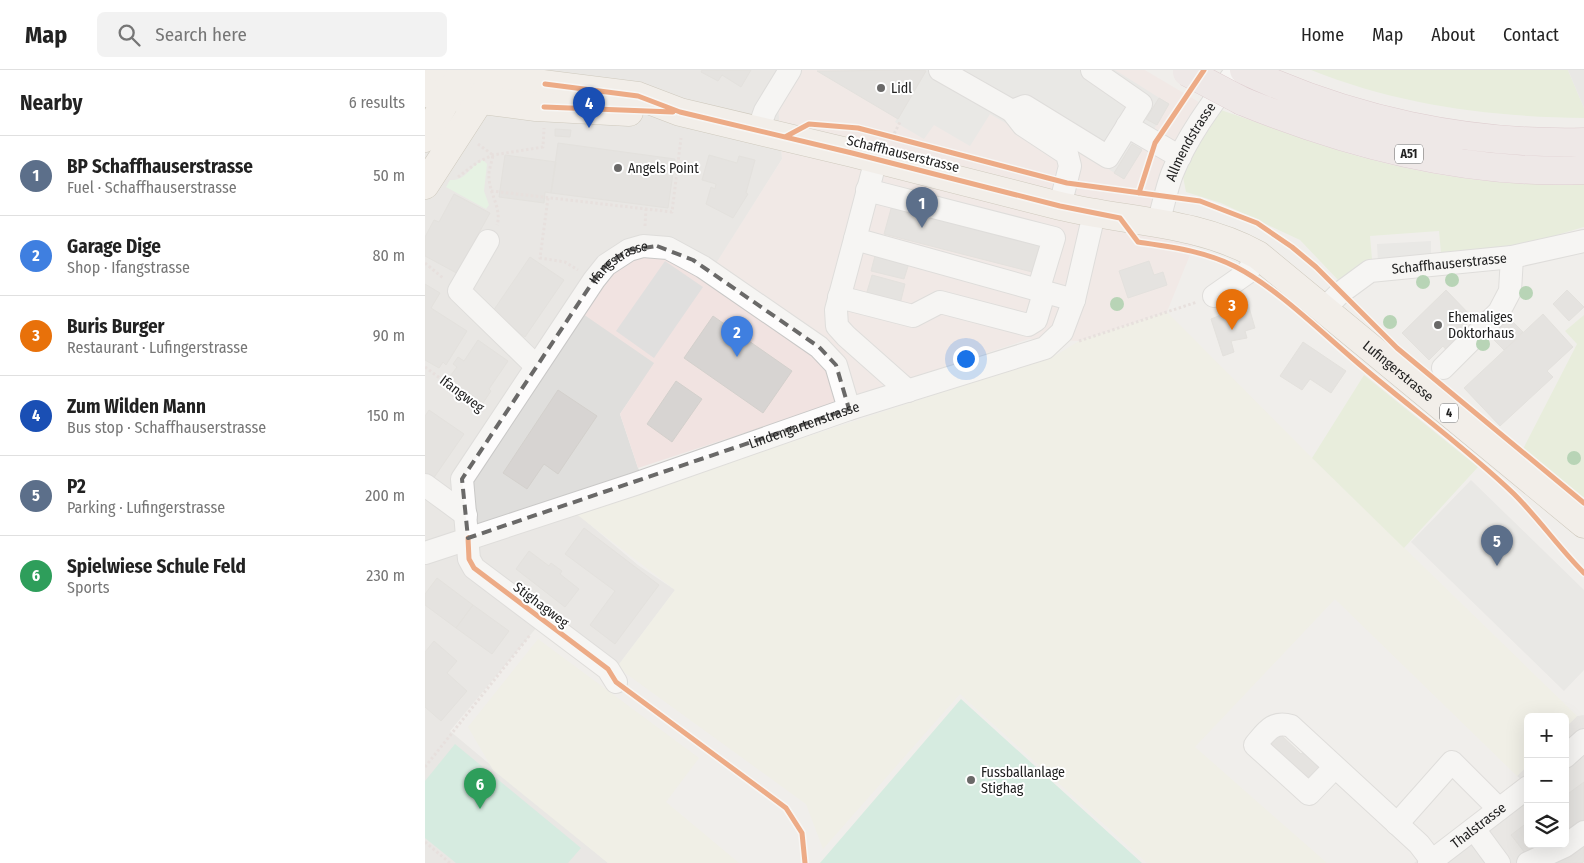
<!DOCTYPE html>
<meta charset="utf-8">
<style>
body{margin:0;font-family:"Fira Sans Condensed",sans-serif;background:#f2f2f2;color:#222}
.controls{position:absolute;right:15px;bottom:15px;display:grid;overflow:hidden;border-radius:8px;box-shadow:0 5px 20px #0002}
.controls button{width:45px;height:45px;display:grid;place-items:center;padding:0;border:0;border-bottom:1px solid #e0e0e0;background:#fff;color:#222;font:25px sans-serif}
.you{position:absolute;left:540px;top:288px;width:18px;height:18px;margin:-12px;border:4px solid #fff;border-radius:50%;background:#1a73e8;box-shadow:0 0 0 8px #1a73e833}
.badge{display:grid;place-items:center;width:32px;height:32px;border-radius:50%;background:#6a6968;color:#fff;font-size:16px;font-weight:700}
.pin{position:absolute;translate:-50% -41px;filter:drop-shadow(0 1px 2px #0008)}
.pin::after{content:'';position:absolute;top:26px;width:18px;height:15px;background:inherit;clip-path:polygon(0 0,100% 0,50% 100%)}
.list{margin:0;padding:0;list-style:none}
h2{display:flex;justify-content:space-between;align-items:center;height:65px;margin:0;padding:0 20px;font-size:21px}
h2 small{font-size:16px;font-weight:400;color:#767676}
.list li{display:grid;grid-template-columns:32px 1fr auto;gap:15px;align-items:center;box-sizing:border-box;height:80px;padding:0 20px;border-top:1px solid #e0e0e0}
.list b{display:block;font-size:19px;white-space:nowrap}
.list p{margin:0;font-size:16px;white-space:nowrap;color:#767676}
.list em{font-size:16px;font-style:normal;color:#767676}
.icon{flex:none;width:28px;height:28px;fill:none;stroke:currentColor;stroke-width:2;stroke-linecap:round;stroke-linejoin:round}
.map{position:relative;flex:none;width:1159px;height:793px;overflow:hidden}
header{display:flex;align-items:center;gap:30px;box-sizing:border-box;height:70px;padding:0 25px;background:#fff;border-bottom:1px solid #e0e0e0}
header strong{font-size:24px}
nav{display:flex;gap:28px;margin-inline-start:auto;font-size:18px}
.search{width:350px;height:45px;background:#f2f2f2;display:flex;align-items:center;gap:12px;box-sizing:border-box;padding:0 18px;border-radius:8px;color:#767676;font-size:19px}
main{display:flex}
aside{flex:1;background:#fff}
.map>svg:first-child{display:block}
.residential{fill:#dfdedc}
.commercial{fill:#f1e3e1}
.farmland{fill:#efefdf}
.grass{fill:#ddeccb}
.park{fill:#daf5da}
.pitch{fill:#b7e6d2}
.parking{fill:#e0dfde}
.building{fill:#d7d4d2;stroke:#d3d0cc}
.lines{fill:none;stroke-linecap:round;stroke-linejoin:round}
.minor-casing{stroke:#c9c8c7;stroke-width:24}
.major-casing{stroke:#a79c86;stroke-width:29}
.highway-casing{stroke:#c5a2ac;stroke-width:29}
.path{stroke:#dccecd;stroke-width:3;stroke-dasharray:2.5 2.5;stroke-linecap:butt}
.minor{stroke:#fdfcfc;stroke-width:22}
.major{stroke:#f3ede7;stroke-width:28}
.highway{stroke:#ece0e2;stroke-width:28}
.highway-bridge-casing{stroke:#c5a2ac;stroke-width:29;stroke-linecap:butt}
.highway-bridge{stroke:#ece0e2;stroke-width:28}
.cycleway-casing{stroke:#fff;stroke-width:8}
.cycleway{stroke:#e8590c;stroke-width:5}
.tree{fill:#73b476}
.marked{fill:none;stroke:#6a6968;stroke-width:4;stroke-dasharray:10 6;stroke-linejoin:round}
.poi-dot{fill:#6a6968;stroke:#fff;stroke-width:2}
.labels{text-anchor:middle;dominant-baseline:central;stroke-width:4;stroke-linejoin:round;paint-order:stroke}
.shield{fill:#fff;stroke:#646464;stroke-width:1}
.shield-label{font-size:12px;font-weight:bold;fill:#222}
.poi-label{font-size:14px;fill:#222;stroke:#fff;text-anchor:start}
.street-label{font-size:14px;fill:#222;stroke:#fff}
</style>
<header>
<strong>Map</strong>
<div class="search"><svg class="icon" aria-label="search" viewBox="0 0 24 24"><circle cx="10" cy="10" r="6"/><path d="M15 15l6 6"/></svg>Search here</div>
<nav><a>Home</a><a>Map</a><a>About</a><a>Contact</a></nav>
</header>
<main>
<aside>
<h2>Nearby<small>6 results</small></h2>
<ul class="list">
<li><span class="badge" style="background:#5c6f8a">1</span><div><b>BP Schaffhauserstrasse</b><p>Fuel · Schaffhauserstrasse</p></div><em>50 m</em></li>
<li><span class="badge" style="background:#3f7fe0">2</span><div><b>Garage Dige</b><p>Shop · Ifangstrasse</p></div><em>80 m</em></li>
<li><span class="badge" style="background:#e8710a">3</span><div><b>Buris Burger</b><p>Restaurant · Lufingerstrasse</p></div><em>90 m</em></li>
<li><span class="badge" style="background:#1a4fb4">4</span><div><b>Zum Wilden Mann</b><p>Bus stop · Schaffhauserstrasse</p></div><em>150 m</em></li>
<li><span class="badge" style="background:#5c6f8a">5</span><div><b>P2</b><p>Parking · Lufingerstrasse</p></div><em>200 m</em></li>
<li><span class="badge" style="background:#2e9e5b">6</span><div><b>Spielwiese Schule Feld</b><p>Sports</p></div><em>230 m</em></li>
</ul>
</aside>
<div class="map">
<svg width="1159" height="793" viewBox="0 0 1159 793">
<rect width="100%" height="100%" fill="#f0eeeb"/>
<path class="residential" d="M0,0H375L354,35L357,89L230,293L195,344L213,398L225,419L151,443L213,495L250,520L192,597L117,551L25,661L183,793H0Z
M1159,645V793H989L1086,720L1097,710L1092,706L1103,695V774H1140V658L1152,646Z"/>
<path class="commercial" d="M375,0H720L784,38L734,152L772,160L767,180L742,242L654,271L604,269L213,398L195,344L229,293L158,244L182,208L199,191L232,184L281,209L357,89L353,35Z"/>
<path class="farmland" d="M742,242L887,388L1152,646L1140,658V647H1103V695L1092,706L910,529L770,677L902,793H722L535,624L398,779L381,734L192,597L250,520L150,443L633,284L654,271Z
M113,569L274,688L241,732L314,793H183L68,700L43,657Z"/>
<path class="grass" d="M886,0H1143L1159,38V48C1066,47 973,35 886,0Z
M796,40C846,57 897,77 948,90C1017,108 1088,117 1159,114V157L1101,174L1016,183L1014,161L945,166L947,189L913,210L875,170L796,133L761,122L757,102Z
M1159,245V428L1098,379L1152,274L1140,261Z
M939,305L1053,397L979,478L887,388Z"/>
<path class="park" d="M58,90L62,94L59,121L64,135L61,139L21,117L25,110C42,111 44,96 58,90Z"/>
<path class="pitch" d="M536,629L717,793H395Z
M30,674L156,778L143,793H31L0,768V711Z"/>
<path class="parking" d="M501,0H690L744,34L699,109L613,54L605,67L565,44L545,76L509,55L499,69L470,52Z
M1143,0H1159V38Z
M1006,171V190L953,192L952,174Z
M240,191L278,217L229,288L191,261Z
M1046,410L1159,520V600L1139,621L986,472Z"/>
<path class="building" d="M277,0H326L316,17L297,5L293,11L276,2Z
M499,0L501,1L473,49L392,1Z
M734,28L744,34L732,55L721,49Z
M130,59L146,60L145,67L130,66Z
M133,73L250,89L243,138L126,123Z
M707,74L717,80L699,109L689,103Z
M80,85L131,92L126,123L120,122L119,133L74,127Z
M284,85L312,93L314,86L330,90L321,123L323,124L308,148L281,134L286,117L290,119L291,114L277,110Z
M29,124L65,143L50,170L55,172L37,206L0,186V167L9,150L14,152Z
M467,135L618,174L611,203L459,164Z
M451,182L485,190L479,209L446,201Z
M105,187L139,210L100,267L66,244Z
M724,191L729,205L738,202L742,215L703,228L694,201Z
M447,205L480,214L475,234L441,225Z
M0,214L15,223L6,238L42,261L21,295L18,292L14,298L0,290Z
M1021,220L1048,248L1033,263L1037,267L1022,281L1018,276L1004,290L977,263Z
M1142,220L1159,237L1144,251L1128,234Z
M823,234L830,258L820,261L822,268L806,271L809,282L798,286L786,249Z
M1080,244L1098,262L1079,280L1062,263Z
M1118,244L1148,277L1122,301L1128,307L1075,356L1039,318Z
M288,246L367,301L338,343L259,288Z
M53,270L83,291L64,319L66,321L58,333L23,309L32,297L28,294L33,287L39,291Z
M878,272L921,301L906,323L885,309L877,320L855,306Z
M251,311L277,329L247,372L222,354Z
M133,320L172,346L133,404L119,394L102,419L78,403Z
M4,340L39,364L8,409L0,404V346Z
M159,458L234,515L190,574L165,555L190,521L140,484Z
M104,481L124,496L126,493L137,501L135,504L154,519L140,537L91,499Z
M12,508L48,535L31,558L0,535V524Z
M48,535L84,561L67,584L31,558Z
M9,571L32,591L22,603L42,621L16,651L0,637V582Z
M854,663L876,684L881,679L900,695L881,717L843,676Z
M1159,712V750L1145,761L1140,754V726Z
M1103,752V774H1122L1104,788L1086,765Z
M1159,776V791L1157,793H1129Z"/>
<g class="lines">
<defs>
<g id="minor">
<path d="M515,0L587,41L600,36L683,87L716,34L667,0"/>
<path d="M587,41L598,55L642,84L645,96L635,136"/>
<path d="M702,56L755,87"/>
<path d="M333,61L340,41L365,0"/>
<path d="M451,89L430,169L649,230"/>
<path d="M442,120L629,168L613,221"/>
<path id="s1" d="M733,153C738,137 741,120 747,104C762,66 788,32 812,0"/>
<path d="M430,169L411,240L412,256L421,266L483,321"/>
<path d="M63,171L34,221L111,296"/>
<path d="M789,226L822,203L833,185"/>
<path d="M414,227L488,246L515,232L603,255L611,250L619,223"/>
<path id="s2" d="M900,238L915,223L945,201L1087,187L1159,171"/>
<path d="M1018,298L1074,242L1085,221L1087,187"/>
<path d="M0,415L41,445"/>
<path id="s3" d="M0,483L210,414L424,339L620,278L637,262L649,230L669,144"/>
<path id="s4" d="M191,612L183,599L49,498L44,489L37,409L169,210L181,195L204,180L218,176L243,178L278,197L394,277L411,295L424,339"/>
<path d="M1140,687L1159,670"/>
<path d="M910,697L884,724L830,675C841,662 848,650 866,656L994,774L1007,791"/>
<path d="M972,754L1027,692L1074,739"/>
<path d="M1049,759L1074,793"/>
<path id="s5" d="M1004,793L1103,717"/>
<path d="M1103,793L1140,776L1159,762"/>
</g>
<g id="major">
<path id="s6" d="M8,0L213,26L255,42L427,83L635,136C703,152 771,151 833,185L1159,454"/>
<path d="M0,23L111,37L204,42"/>
<path d="M0,68L32,11"/>
<path d="M0,115L64,16"/>
</g>
<path id="highway" d="M819,0C925,50 1042,75 1159,72
M817,31C925,75 1041,105 1159,100"/>
</defs>
<use href="#minor" class="minor-casing"/>
<use href="#major" class="major-casing"/>
<use href="#highway" class="highway-casing"/>
<path class="path" d="M467,68L475,52
M53,74L68,85C67,92 63,101 64,108C65,125 77,139 72,155
M33,107L53,92L68,85L118,77L119,58
M66,121L247,142L256,68
M123,128L115,188L140,192L153,200
M220,156L221,139
M0,193L18,208
M654,271L772,232
M0,297L59,341
M0,697L105,565
M0,772L25,793"/>
<use href="#minor" class="minor"/>
<use href="#major" class="major"/>
<use href="#highway" class="highway"/>
<defs>
<path id="highway-bridge" d="M762,2L817,31"/>
</defs>
<use href="#highway-bridge" class="highway-bridge-casing"/>
<use href="#highway-bridge" class="highway-bridge"/>
<defs>
<path id="cycleway" d="M120,14L213,26L255,42L427,83L635,136L695,148L713,172C747,177 780,181 811,197C850,217 893,259 927,288C980,334 1038,375 1089,424C1114,449 1134,478 1159,503
M119,37L248,42
M360,67L384,54L433,58L642,113L775,131L832,153L867,177L891,197L972,278L1159,433
M714,123L730,73L779,0
M43,468L44,489L49,498L183,599L191,612L361,738L377,763L380,793"/>
</defs>
<use href="#cycleway" class="cycleway-casing"/>
<use href="#cycleway" class="cycleway"/>
</g>
<g class="tree">
<circle cx="1027" cy="210" r="7"/>
<circle cx="998" cy="212" r="7"/>
<circle cx="1101" cy="223" r="7"/>
<circle cx="692" cy="234" r="7"/>
<circle cx="965" cy="252" r="7"/>
<circle cx="1058" cy="274" r="7"/>
<circle cx="1149" cy="388" r="7"/>
</g>
<path d="M0 0H1159V793H0ZM232,176L268,190L394,277L411,295L424,339L43,468L37,409L169,210L181,195L204,180Z" fill="#f0eeeb" fill-opacity=".55" fill-rule="evenodd"/>
<path class="marked" d="M232,176L268,190L394,277L411,295L424,339L43,468L37,409L169,210L181,195L204,180Z"/>
<g class="poi-dot">
<circle cx="456" cy="18" r="5"/>
<circle cx="193" cy="98" r="5"/>
<circle cx="1013" cy="255" r="5"/>
<circle cx="546" cy="710" r="5"/>
</g>
<g class="labels">
<g class="shield">
<rect x="970" y="74.5" width="28" height="19" rx="4"/>
<rect x="1015" y="333.5" width="18" height="19" rx="4"/>
</g>
<g class="shield-label">
<text x="984" y="84">A51</text>
<text x="1024" y="343">4</text>
</g>
<g class="poi-label">
<text x="466" y="18">Lidl</text>
<text x="203" y="98">Angels Point</text>
<text x="1023" y="247">Ehemaliges<tspan x="1023" dy="16">Doktorhaus</tspan></text>
<text x="556" y="702">Fussballanlage<tspan x="556" dy="16">Stighag</tspan></text>
</g>
<g class="street-label">
<text stroke="none"><textPath href="#s1" startOffset="88">Allmendstrasse</textPath></text>
<text transform="translate(478 84) rotate(14)">Schaffhauserstrasse</text>
<text stroke="none"><textPath href="#s2" startOffset="138">Schaffhauserstrasse</textPath></text>
<text stroke="none"><textPath href="#s4" startOffset="544">Ifangstrasse</textPath></text>
<text stroke="none"><textPath href="#s6" startOffset="1030">Lufingerstrasse</textPath></text>
<text transform="translate(37 324) rotate(37)">Ifangweg</text>
<text stroke="none"><textPath href="#s3" startOffset="400">Lindengartenstrasse</textPath></text>
<text transform="translate(116 535) rotate(37)">Stighagweg</text>
<text stroke="none"><textPath href="#s5" startOffset="62">Thalstrasse</textPath></text>
</g>
</g>
</svg>
<div class="controls">
<button>+</button>
<button>−</button>
<button><svg class="icon" aria-label="layers" viewBox="0 0 24 24"><path d="M12 4l9 5-9 5-9-5zM3 14l9 5 9-5"/></svg></button>
</div>
<div class="you"></div>
<div class="pin badge" style="left:497px;top:158px;background:#5c6f8a">1</div>
<div class="pin badge" style="left:312px;top:287px;background:#3f7fe0">2</div>
<div class="pin badge" style="left:807px;top:260px;background:#e8710a">3</div>
<div class="pin badge" style="left:164px;top:58px;background:#1a4fb4">4</div>
<div class="pin badge" style="left:1072px;top:496px;background:#5c6f8a">5</div>
<div class="pin badge" style="left:55px;top:739px;background:#2e9e5b">6</div>
</div>
</main>
